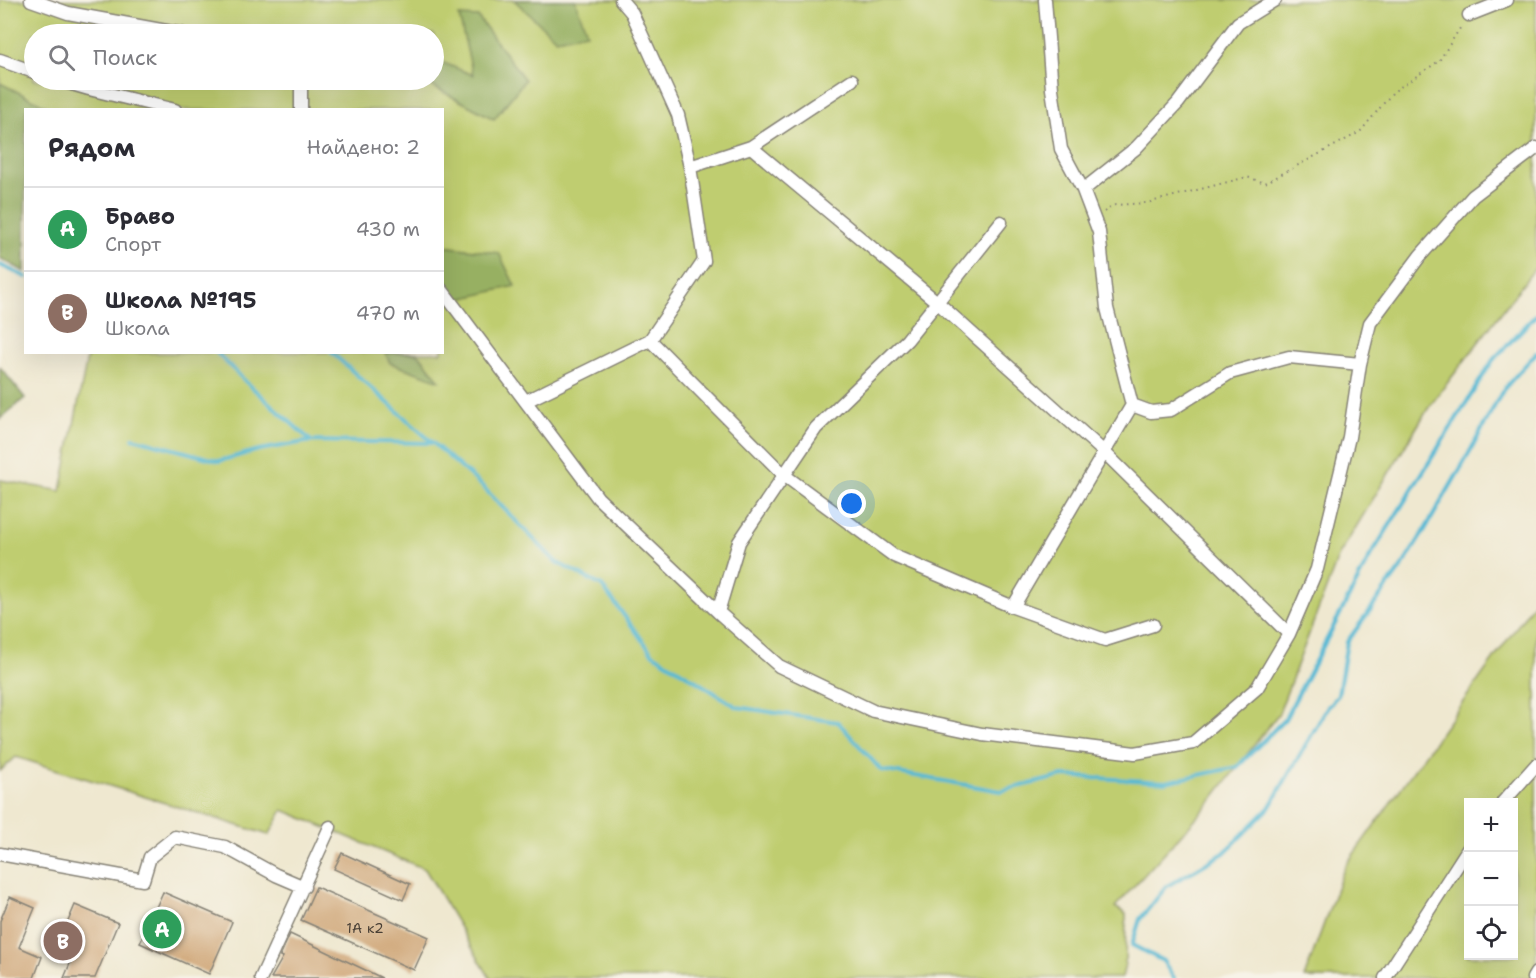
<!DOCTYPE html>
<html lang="ru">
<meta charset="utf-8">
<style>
body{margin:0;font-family:"Shantell Sans",sans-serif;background:#f2f2f3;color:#2b2b33}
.controls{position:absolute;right:18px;bottom:18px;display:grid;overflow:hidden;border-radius:0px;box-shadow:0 6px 24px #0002}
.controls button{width:54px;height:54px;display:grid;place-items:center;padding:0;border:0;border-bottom:2px solid #e1e1e2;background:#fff;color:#2b2b33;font:30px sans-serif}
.you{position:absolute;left:852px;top:504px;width:21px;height:21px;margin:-15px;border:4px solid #fff;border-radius:50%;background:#1a73e8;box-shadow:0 0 0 9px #1a73e833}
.badge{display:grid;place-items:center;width:39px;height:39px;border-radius:50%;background:#1f6fb2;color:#fff;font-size:20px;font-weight:700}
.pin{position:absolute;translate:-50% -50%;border:3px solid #fff;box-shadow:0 2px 6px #0006}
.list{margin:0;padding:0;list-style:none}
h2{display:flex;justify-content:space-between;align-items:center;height:78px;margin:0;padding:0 24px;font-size:26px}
h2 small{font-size:20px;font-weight:400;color:#7c7c81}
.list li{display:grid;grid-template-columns:39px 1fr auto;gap:18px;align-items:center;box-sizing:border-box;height:84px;padding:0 24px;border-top:2px solid #e1e1e2}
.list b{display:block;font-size:22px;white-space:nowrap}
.list p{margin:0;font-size:20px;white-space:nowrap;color:#7c7c81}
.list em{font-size:20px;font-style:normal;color:#7c7c81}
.icon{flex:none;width:33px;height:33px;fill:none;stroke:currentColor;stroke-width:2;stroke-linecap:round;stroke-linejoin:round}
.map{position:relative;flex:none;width:1536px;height:978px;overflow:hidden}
.search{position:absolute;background:#fff;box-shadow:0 6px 24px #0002;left:24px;top:24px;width:420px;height:66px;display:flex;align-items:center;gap:15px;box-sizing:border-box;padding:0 21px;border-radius:33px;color:#7c7c81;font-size:22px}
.panel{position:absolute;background:#fff;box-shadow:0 6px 24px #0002;left:24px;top:108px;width:420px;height:246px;border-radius:0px}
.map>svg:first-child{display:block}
.green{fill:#bfcd70;stroke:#6e7446;stroke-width:1.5;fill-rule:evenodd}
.forest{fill:#97b062;stroke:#5a663f;stroke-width:1.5}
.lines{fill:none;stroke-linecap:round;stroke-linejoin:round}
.stream{stroke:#56b9d4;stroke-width:4}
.building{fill:#d3ad82}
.minor-casing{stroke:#868276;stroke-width:15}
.path{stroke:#868276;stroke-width:2;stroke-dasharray:1.5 4.5;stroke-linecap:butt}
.minor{stroke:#fff;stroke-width:12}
.labels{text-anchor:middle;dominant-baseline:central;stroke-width:4.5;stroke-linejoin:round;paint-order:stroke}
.number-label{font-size:14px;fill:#4a4036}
</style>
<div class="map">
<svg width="1536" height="978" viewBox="0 0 1536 978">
<rect width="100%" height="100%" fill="#f7f3e8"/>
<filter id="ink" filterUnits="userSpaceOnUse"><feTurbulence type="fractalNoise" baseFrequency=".0167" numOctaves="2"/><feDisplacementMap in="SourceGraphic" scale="12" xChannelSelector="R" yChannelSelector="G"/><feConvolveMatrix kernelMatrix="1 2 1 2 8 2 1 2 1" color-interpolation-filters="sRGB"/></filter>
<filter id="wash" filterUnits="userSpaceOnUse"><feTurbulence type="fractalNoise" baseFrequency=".008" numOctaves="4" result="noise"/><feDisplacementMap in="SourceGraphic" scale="24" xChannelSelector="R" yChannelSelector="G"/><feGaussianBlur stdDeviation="1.35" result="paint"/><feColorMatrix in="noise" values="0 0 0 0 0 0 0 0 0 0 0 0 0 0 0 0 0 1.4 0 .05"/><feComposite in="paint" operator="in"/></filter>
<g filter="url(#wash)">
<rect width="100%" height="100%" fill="#efe8d0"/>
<path class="green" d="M0,0H1536V267L1429,407L1339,555L1279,713L1208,805L1115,907L1126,914L1125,964L1122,978H490L425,869L283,810L269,835L16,757L0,771V480L61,491L88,353L442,352V110H26L0,239ZM34,34H434V80H34Z
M1536,600V978H1304L1345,866ZM1468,802H1514V956H1468Z"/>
<path class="forest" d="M514,0H575L587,33L556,39Z
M459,16L478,17L525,80L494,119L421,80H434V59L473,75Z
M0,83L52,109L26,110L25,272L0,258Z
M442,246L499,253L515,286L443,303Z
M385,353H418L440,381L390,363Z
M0,367L25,398L0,419Z"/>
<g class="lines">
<path class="stream" d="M0,265L26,277
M216,352L247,383L310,440
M331,352L433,443
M133,438L219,461L259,450L311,441L433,443L481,485L556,562L602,586L652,653L737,707L838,722L881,770L1001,791L1063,776L1165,782L1237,767L1285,719L1371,555L1493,360L1536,315
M1174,978L1163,961L1132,945L1140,919L1167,886L1224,853L1269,808L1329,705L1338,695L1347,642L1403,565L1423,533L1466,459L1503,390L1536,353"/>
</g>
<g id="blocks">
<path class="building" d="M342,853L410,884L403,900L334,869Z
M316,887L429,937L414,970L301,920Z
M163,892L232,922L209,974L140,943Z
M10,897L35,908L19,947L42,957L34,978H0V921Z
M75,905L118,923L95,978H64L72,959L55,952Z
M290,934L382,978H271L283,957L280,956Z"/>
</g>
</g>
<g filter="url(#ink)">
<use href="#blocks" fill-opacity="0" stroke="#868276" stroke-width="1.5"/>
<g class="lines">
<defs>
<path id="minor" d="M31,0L68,13L183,34
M1469,15L1507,0
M0,60L34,72
M58,80L89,89L175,110
M301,80V110
M751,147L937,302L1104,452L1289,634
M690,167L751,147L852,80
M1083,190L1136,148L1178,103L1238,23L1275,0
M442,290L598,498L718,612L779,666L873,711L982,734L1135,753L1193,743L1257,688L1289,634L1317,569L1349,437L1360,364L1370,323L1420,256L1473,196L1536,148
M650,340L784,475L894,556L1013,607L1105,640L1153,625
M526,401L650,340L704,261L690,167L678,115L632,13L621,0
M1132,405L1151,412L1171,410L1230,373L1289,357L1360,364
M1013,607L1132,405L1107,308L1099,232L1083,190L1061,149L1052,89L1045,0
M718,612L739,542L816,428L907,340L1001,222
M1503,802L1536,765
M0,854L143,880L150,857L175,837L225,847L276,875L304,887
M261,978L330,827
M1385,978L1468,849
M1533,978L1536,973"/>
</defs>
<use href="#minor" class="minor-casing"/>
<path class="path" d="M1104,212L1115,205L1147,203L1247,177L1265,183L1360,132L1393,92L1439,61L1462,25"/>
<use href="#minor" class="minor"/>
</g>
</g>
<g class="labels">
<g class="number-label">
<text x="365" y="928">1А к2</text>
</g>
</g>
</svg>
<div class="controls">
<button>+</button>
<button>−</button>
<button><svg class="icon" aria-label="locate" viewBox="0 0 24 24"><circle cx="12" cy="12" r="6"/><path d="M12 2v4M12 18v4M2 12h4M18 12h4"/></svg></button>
</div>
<div class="you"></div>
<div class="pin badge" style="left:162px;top:929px;background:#2e9e5b">A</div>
<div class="pin badge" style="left:63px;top:941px;background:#8d6e63">B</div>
<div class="search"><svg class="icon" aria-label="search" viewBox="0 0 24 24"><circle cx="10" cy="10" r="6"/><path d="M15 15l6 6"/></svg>Поиск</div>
<section class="panel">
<h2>Рядом<small>Найдено: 2</small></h2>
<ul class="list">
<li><span class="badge" style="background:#2e9e5b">A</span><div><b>Браво</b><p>Спорт</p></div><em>430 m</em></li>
<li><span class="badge" style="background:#8d6e63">B</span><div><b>Школа №195</b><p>Школа</p></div><em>470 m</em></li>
</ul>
</section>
</div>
